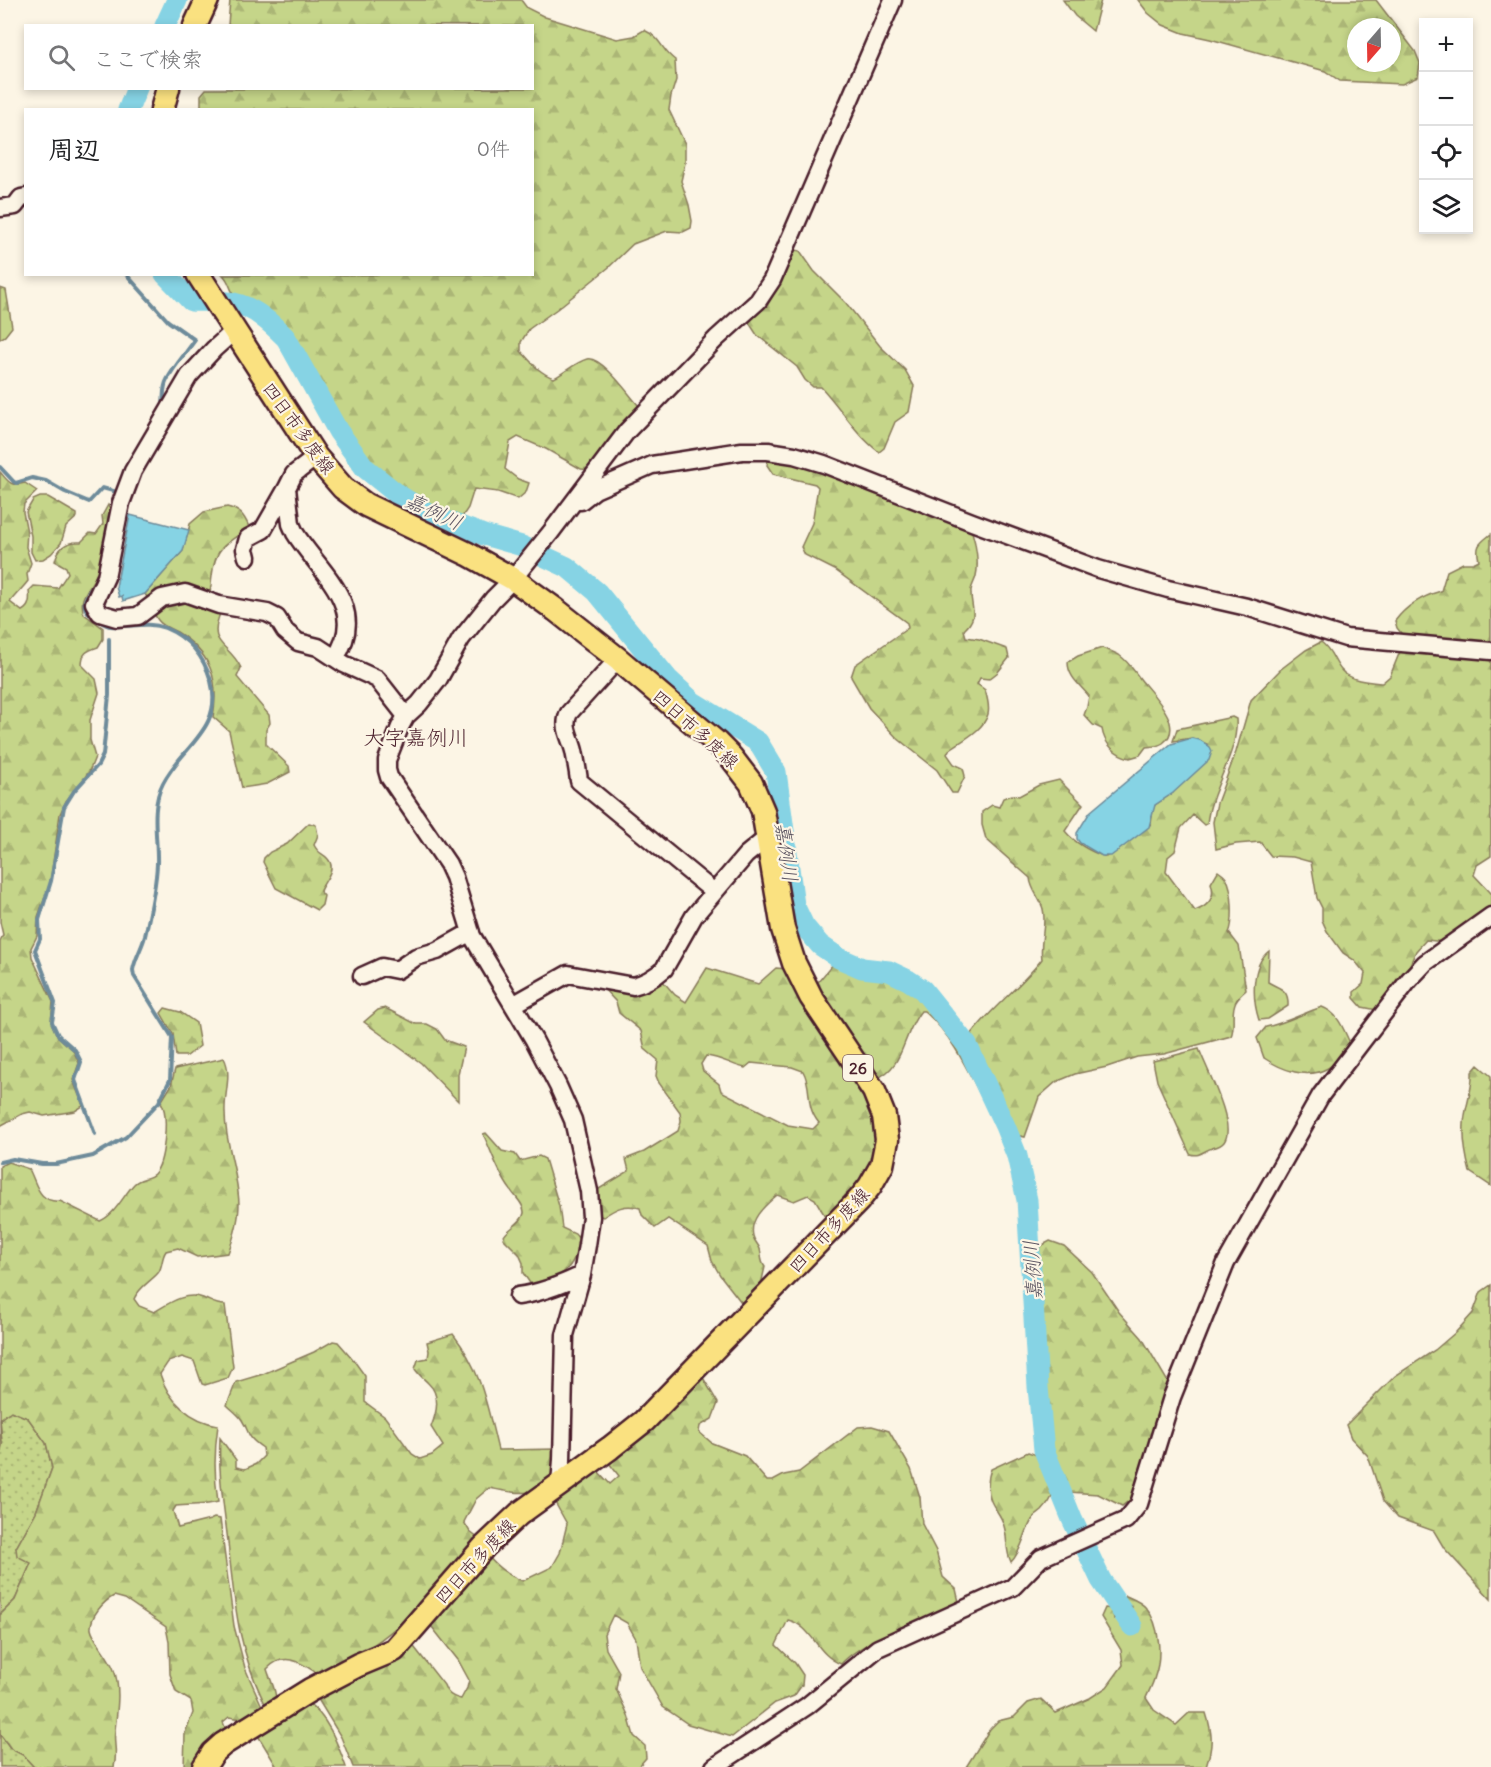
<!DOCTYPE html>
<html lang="ja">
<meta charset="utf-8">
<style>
body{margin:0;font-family:Delius,"Klee One",sans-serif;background:#f2f2f2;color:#202124}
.controls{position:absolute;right:18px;top:18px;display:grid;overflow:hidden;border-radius:0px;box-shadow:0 3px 9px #0003}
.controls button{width:54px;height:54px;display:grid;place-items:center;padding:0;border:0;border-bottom:2px solid #e0e0e0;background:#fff;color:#202124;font:30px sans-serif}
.compass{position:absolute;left:1347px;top:18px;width:54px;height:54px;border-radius:50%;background:#fff;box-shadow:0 3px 9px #0003;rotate:200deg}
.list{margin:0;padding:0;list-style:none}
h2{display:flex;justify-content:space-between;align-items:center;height:78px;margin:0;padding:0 24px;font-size:26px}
h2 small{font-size:20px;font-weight:400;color:#757577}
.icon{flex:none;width:33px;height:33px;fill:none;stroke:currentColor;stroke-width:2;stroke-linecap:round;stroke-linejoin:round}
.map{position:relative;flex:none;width:1491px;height:1767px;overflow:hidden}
.search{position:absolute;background:#fff;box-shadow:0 3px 9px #0003;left:24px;top:24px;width:510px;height:66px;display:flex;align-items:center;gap:15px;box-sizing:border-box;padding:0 21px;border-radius:0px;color:#757577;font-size:22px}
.panel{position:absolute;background:#fff;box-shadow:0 3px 9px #0003;left:24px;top:108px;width:510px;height:168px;border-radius:0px}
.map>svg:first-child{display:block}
.grass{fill:url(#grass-dots);stroke:#887a5a;stroke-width:1.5}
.forest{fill:url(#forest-firs);stroke:#887a5a;stroke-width:1.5;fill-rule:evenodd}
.water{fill:#86d3e4;stroke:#6e8b9a;stroke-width:1.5}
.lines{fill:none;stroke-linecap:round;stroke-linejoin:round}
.stream{stroke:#6e8b9a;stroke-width:4}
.river{stroke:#86d3e4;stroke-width:21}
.minor-casing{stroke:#4a1f2b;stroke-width:21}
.major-casing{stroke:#4a1f2b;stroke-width:27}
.minor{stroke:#fcf5e5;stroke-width:16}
.major{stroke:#fae180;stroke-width:22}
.labels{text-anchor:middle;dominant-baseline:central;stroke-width:4.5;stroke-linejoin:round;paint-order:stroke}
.shield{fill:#fcf5e5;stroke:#7f5f63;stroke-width:1.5}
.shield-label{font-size:16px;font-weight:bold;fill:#4a1f2b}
.street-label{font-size:18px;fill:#4a1f2b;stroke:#fcf5e5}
.water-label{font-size:20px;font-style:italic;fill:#5c5562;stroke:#fcf5e5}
.quarter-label{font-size:21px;fill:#4a1f2b;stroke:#fcf5e5}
</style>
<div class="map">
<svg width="1491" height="1767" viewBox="0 0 1491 1767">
<defs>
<pattern id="grass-dots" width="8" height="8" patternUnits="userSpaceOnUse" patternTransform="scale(1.5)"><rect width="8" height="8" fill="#c5d589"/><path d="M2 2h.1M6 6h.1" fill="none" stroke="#abb676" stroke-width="1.8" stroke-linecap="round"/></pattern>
<pattern id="forest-firs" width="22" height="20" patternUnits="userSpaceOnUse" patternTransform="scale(1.5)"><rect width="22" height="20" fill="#c5d589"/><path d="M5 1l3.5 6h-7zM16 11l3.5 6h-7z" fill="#abb676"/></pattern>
</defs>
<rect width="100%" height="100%" fill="#fcf5e5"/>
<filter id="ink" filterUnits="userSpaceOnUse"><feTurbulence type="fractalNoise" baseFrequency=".0167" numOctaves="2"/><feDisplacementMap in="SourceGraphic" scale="12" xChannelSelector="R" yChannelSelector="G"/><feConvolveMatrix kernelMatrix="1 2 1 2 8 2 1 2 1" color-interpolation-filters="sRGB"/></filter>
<g filter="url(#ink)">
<path class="grass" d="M10,1411L28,1418L46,1443L52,1468L36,1512L16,1548L31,1563L15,1600L0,1615V1457L2,1444L0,1419Z
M0,1734L11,1749L23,1755L34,1767H0Z"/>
<path class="forest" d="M230,0H521L527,8L545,17L617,39L634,36L644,30C662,38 660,49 675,60L676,80L671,96L669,110L685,144V163L681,181L689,205L692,221L691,228L683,232L667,231L633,244L608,268L557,309L529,329L521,342V351C531,362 539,373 554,378C564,373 576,362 587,359C602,356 629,395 639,406L591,470L581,469L546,449L518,437L510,442L505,469L518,479L529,483L526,492L518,499L498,492L474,489L468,508L460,520C388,493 355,450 318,385C308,367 299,345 286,329C272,310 249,310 236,298C230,291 230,281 223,275L532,274V110H201V95L206,89L532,88V26L228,25Z
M1063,0H1101L1093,31L1075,16Z
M1138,0H1376L1415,51L1420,63L1418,77L1402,84L1340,81L1325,71L1210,39L1183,33L1163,25L1148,13ZM1356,27H1392V63H1356Z
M791,249L800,251L814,271L846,303L880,346L905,370L914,386L909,412L895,422L884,448L879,452C855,434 841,408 821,387H813L805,380L797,367L757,335L746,318L767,306L784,276L785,267Z
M0,288L6,290L12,327L5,336L0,339Z
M774,458L850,476L972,532C976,544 979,564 976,576C975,581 972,585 971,590C970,608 980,615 964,630L966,637L979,639L1007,649L1009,658L998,672L989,679L980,678L977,684L985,690C987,697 990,706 988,714C984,730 961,741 949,750L947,754L954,764L963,768L965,776L957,793H952L937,770L897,738L869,708L851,677L855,665L908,628L907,623L835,570L805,555L801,547L812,523L818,487L815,484L773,474L767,465L768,460Z
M0,472C9,482 10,487 25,483L37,491L24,504L23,512L27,532L26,547L31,563L27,574L28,581C22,589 16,594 10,602L22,611C30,607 30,599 29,591L34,586L58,588L68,573L66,567L55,561C58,547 67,541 81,542L90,533L96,534L103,524L102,516L108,505L110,508C106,528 104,552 97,572C92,588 77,595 84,614L103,628V639L98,647C86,651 82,653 82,665L96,679L99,693L90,720V740L95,757L89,772L66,801L60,814L50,883L38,917L37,936L31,948L32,957L53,1002L51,1022L57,1036L73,1050L79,1063L73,1080L83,1106L75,1111L44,1116L30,1112L22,1114L0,1126V941L3,935L0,922Z
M40,497H48L77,514V517L66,527L61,543L51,554L43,559L35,560L31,552V536L26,512L33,500Z
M227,507C240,510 244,515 249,527C241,534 230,540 222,548C212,559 212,579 210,593L148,599L145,594L183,551L190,524L204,512Z
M1491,534V645L1405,638L1397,628L1395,621C1406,606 1423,596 1441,591L1447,571L1463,563H1473L1479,560C1475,545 1480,543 1491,534Z
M177,597L221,611C206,647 229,642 241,668L237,677L269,715L270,723L266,730V744L289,766L290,772L267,784L242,788L229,731L213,717C220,678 210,653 177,632C166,626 158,625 154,612Z
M1321,642C1332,650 1333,660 1341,670C1350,681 1369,682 1382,683L1390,676L1401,649L1491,655V856L1477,865L1474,875L1491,893V910L1445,942L1426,940L1416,951L1404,978L1377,1010L1362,1007L1354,998V992L1363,984L1365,973L1354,960L1343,953L1327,931L1322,920V908L1317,898L1311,862L1293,857L1271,856L1260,842L1236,844L1216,849L1213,822L1217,803L1236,752L1251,700L1281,669L1306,650Z
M1102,648C1107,650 1114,652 1119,655C1129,662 1134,671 1141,680C1152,694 1186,726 1163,743C1157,747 1152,746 1146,747L1140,755L1130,758C1116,755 1104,744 1102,729L1093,725L1084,715L1087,707L1089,696C1080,685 1068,677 1068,662L1078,656Z
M1232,717L1236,719C1239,753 1210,789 1207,824L1204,825L1193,815L1181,828L1175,851L1168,857L1166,872L1195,911C1208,906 1216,897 1211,883L1218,871C1221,873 1224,875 1226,878C1233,888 1234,922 1229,933L1239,946L1246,990C1243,993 1238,997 1236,1001C1230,1012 1236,1025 1231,1036L1164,1054L1137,1057L1107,1067L1075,1074L1056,1082L1039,1097L1025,1137L1016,1135L986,1070L968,1039C989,1009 1020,988 1042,959C1039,942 1047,925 1043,909C1040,898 1031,890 1030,878L986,839L982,825V812L992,805L999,807L1003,798L1012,795L1019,796L1039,785L1059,780L1083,804L1065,831C1075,843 1091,852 1106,857L1151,824L1153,809L1155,805L1173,793L1207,744L1192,738L1173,741L1177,729Z
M309,823L316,825L318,835L314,845C319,855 322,852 328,859C337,869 324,881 320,891L324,896L322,905L317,910L276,888L263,862L264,858L270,852L287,844Z
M1269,951L1268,982C1279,989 1289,988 1288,1006L1268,1019L1259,1020C1252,999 1251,965 1269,951Z
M833,964L892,978L921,995L961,1045L986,1100L985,1104C968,1071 953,1036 924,1011H921C902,1034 905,1068 875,1079L813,988Z
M707,968L758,984L776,968L788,969L871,1103C887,1157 865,1178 832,1217L825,1216L815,1199L808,1195L794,1201L777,1195C766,1205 749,1218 753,1236C754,1241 758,1244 760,1249C762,1256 760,1261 765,1267L760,1289L751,1302H741L720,1275L712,1261L708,1246L668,1219L655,1228L642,1215L640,1208C625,1203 615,1209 603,1217L595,1214L594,1192L629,1171L626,1159L644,1152L670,1136L678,1131L681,1121L680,1112L659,1083L656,1076L658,1060L645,1049L641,1031L619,1013L616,1002L603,988L661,979L675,995L686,1002ZM706,1056C720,1057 732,1065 745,1068L751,1063L792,1067L803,1071C813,1089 804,1105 819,1123L813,1129L788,1125L721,1091L719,1084L703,1071L701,1064Z
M1322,1007C1338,1013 1343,1028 1350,1043C1344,1051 1337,1063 1328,1068C1307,1080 1282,1070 1264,1058L1257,1038L1266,1027C1286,1023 1303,1013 1322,1007Z
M165,1008L180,1012L196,1023L200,1046L187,1056H176L173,1034L161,1013Z
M385,1008L416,1024H427L437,1029L445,1040L464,1047L458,1074V1101L421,1063L364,1022L378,1010Z
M1199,1049C1206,1068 1237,1125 1224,1142C1221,1146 1216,1147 1212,1148C1203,1151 1200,1157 1190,1154L1157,1081L1153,1061Z
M224,1058C232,1073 225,1091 225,1108C224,1141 238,1171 239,1204C239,1221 234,1237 228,1253L197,1257L178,1248L166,1251C161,1258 163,1267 158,1273C149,1283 139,1287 134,1299L139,1306L154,1312C168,1304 185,1291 203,1298C211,1301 215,1305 225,1305L233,1367L228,1378L205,1385L202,1384L194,1361L182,1357L168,1362L160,1374C168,1401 191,1421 218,1425C214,1451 214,1476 218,1502C205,1506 189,1504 176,1506L173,1511L178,1528L210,1520L214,1518L220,1519L234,1626L245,1668L265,1713L249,1722L242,1719L229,1717L223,1722L226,1730L198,1767H184L185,1733L193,1713L191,1701L176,1692L170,1674L169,1642L166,1627L125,1599L114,1596C104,1601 90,1616 91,1629C93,1640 110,1657 114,1670C121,1689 117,1711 115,1730C113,1745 118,1750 114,1767H34L23,1755L11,1749L0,1734V1615L15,1600L31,1563L17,1556L16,1548L36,1512L52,1468L46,1443L28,1418L11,1411L0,1419L2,1444L0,1457V1166L8,1162L29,1169C37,1184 38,1203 60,1201L100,1221C115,1215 123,1196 134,1184C139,1178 149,1179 154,1174C165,1163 169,1114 161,1102L171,1086L175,1069Z
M1478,1065L1491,1076V1186L1470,1172C1466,1157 1463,1141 1464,1124C1465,1105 1473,1092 1472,1072Z
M486,1133L502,1151L515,1154L520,1161L539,1156L545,1159L559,1206L562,1228L575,1234L580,1240C573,1273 561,1276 532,1286L523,1273V1263L519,1254L503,1238C507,1228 522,1224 524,1213C525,1205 514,1196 510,1189C498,1173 492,1152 483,1134Z
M1050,1241L1064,1246L1092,1272L1119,1312L1142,1338L1168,1382L1131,1499L1122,1506L1098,1494L1069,1492L1052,1462L1048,1441L1037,1248Z
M1491,1285V1599L1444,1548L1434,1531L1398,1518L1383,1501L1368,1456L1351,1438L1346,1425L1395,1376L1435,1350L1456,1332L1473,1313L1481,1292Z
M453,1334C482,1371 487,1406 498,1450L557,1449C557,1459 555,1468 550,1477C536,1500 511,1492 489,1488L476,1499L464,1522L470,1532L483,1542C437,1587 379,1659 315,1672C299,1661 283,1652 267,1669C270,1680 276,1688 276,1700L266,1706C237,1647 235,1606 228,1542C224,1507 218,1474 220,1438L236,1460V1467L245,1469L256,1464L264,1456L263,1448C245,1436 251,1434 242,1420C238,1414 232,1410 227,1405L236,1382L263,1374L314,1352L333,1341L338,1342L352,1358L365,1376V1402L385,1417L412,1454L420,1459L432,1455L443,1446L431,1427C437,1412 441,1395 428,1383C423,1378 419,1375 415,1369L418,1360L428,1358L429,1351L427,1342Z
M702,1376L718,1403L712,1419L700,1426L699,1432L712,1443L745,1456L767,1481H773L784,1475L799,1472L858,1427L872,1426L889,1431L911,1469L920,1497L922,1524L936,1551L943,1577L956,1589L959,1602L957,1605C925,1619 863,1639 841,1664C816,1655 813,1626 788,1620L776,1645L795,1663L803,1675L802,1685L794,1696L775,1703L732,1737L688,1724L663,1707L640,1667L636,1639L627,1623L613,1615L604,1634L606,1649L619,1672L616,1689L628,1715L634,1736L645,1746L646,1758L638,1767H353L341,1737L316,1696L411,1643L444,1685C447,1694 452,1697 461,1699L467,1688L469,1680L458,1660L428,1622L486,1554C497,1567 507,1575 523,1581L552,1567L560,1553L567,1524L552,1497L595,1468L610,1484L619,1476L606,1459Z
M1028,1452C1041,1456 1046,1459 1050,1472C1056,1489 1055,1497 1042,1511C1039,1514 1034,1516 1032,1520C1024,1533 1022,1551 1011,1562C1005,1550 1008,1539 1004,1526C1002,1517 997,1512 993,1505C987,1495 987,1479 991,1469Z
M1126,1596C1133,1599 1141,1602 1146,1608C1160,1624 1162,1657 1155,1676C1153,1684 1149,1691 1146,1698L1154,1710L1176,1725L1189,1713H1206C1213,1735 1213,1745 1206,1767H966L990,1729L998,1721L1014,1717L1028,1703L1041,1699L1056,1713L1090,1698L1107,1687L1123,1665L1121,1650L1101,1617L1105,1608L1112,1609L1114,1619L1121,1617L1133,1627V1619L1127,1610L1132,1607L1123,1601Z
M306,1702C327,1714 338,1745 346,1767H277L257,1734Z"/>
<path class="water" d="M130,515L189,530L183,551L145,594L123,601L122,596L119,597L116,587Z
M1192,738L1200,740L1210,747L1212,751L1209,760L1173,793L1155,805L1149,827L1111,856H1102L1080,843L1077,839V833L1090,812L1171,744Z"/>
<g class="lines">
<path class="stream" d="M126,274L168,321L195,340C186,353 174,366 167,380C162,389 165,399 162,408
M0,467L14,482L16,483L32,478L46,481L65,492L89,502L102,488L117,492
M95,1134L75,1080L81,1062L75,1050L58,1035L52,1022L55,1003L35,950L40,939L39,920L51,881L64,807L74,791L98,765L103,755L109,695V639
M0,1162L13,1159L42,1164H56L93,1156L126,1137L159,1102L170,1080L172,1037L134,976L133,970C135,958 142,948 145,936C150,913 156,888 157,864C158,838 150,808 163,783C181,747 224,729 211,681C204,657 189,638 165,628C147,621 129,628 111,626C105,626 100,621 95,618C76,607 87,595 96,581"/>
<path class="river" d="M165,26L177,0
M128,110L137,88
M165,274L191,301C204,302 221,300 234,303C254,307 272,324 286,338L338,431L365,468L397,494L431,515L484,535L522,546L567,567L597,592L668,679L693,702L758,742L776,772L794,905L804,926L820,945L839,958L862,968L889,971L908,980L923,990L967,1045L1005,1126L1017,1156L1027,1200L1038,1387L1044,1450L1072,1519L1101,1580L1132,1626"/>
<defs>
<path id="minor" d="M0,208L15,206L21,198L26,197
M234,331L214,349L189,376L133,471L121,503L106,577L94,603L100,613L117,618L138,616L162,598L185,593L219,605L267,613L277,618L285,631L298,642L318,647L344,664L377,679L406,716
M316,457L294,474L287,488L291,524L295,533C319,572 370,607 335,658
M581,501L595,490L652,465L742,451H768L794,455L824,464L972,522L1098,569L1168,589L1247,607L1346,638L1491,651
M247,557L245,549L248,538L263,530L287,488
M618,659L569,713C562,727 571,738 574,751C576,761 578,771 579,781L714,892
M362,976L382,967L397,970L416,957L437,951L471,932
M513,1005L568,974L633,986C646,983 655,977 664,969L694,916L746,855L768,837
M518,1296C541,1293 561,1285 582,1275
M560,1484L562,1460L565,1335L582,1275L587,1245L591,1217L589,1191L573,1120L558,1086L534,1040L472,936L454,877L448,864L389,777L387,770V760L400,727L406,716L419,704L438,680L461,639L493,599L513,579L551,532L627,431L716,339L758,301L772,280L893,0
M714,1767L807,1706L878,1648L1013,1587L1041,1558L1126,1520L1139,1504L1172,1397L1226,1263L1321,1095L1409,980L1425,963L1491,916"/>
<path id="major" d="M195,26L207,0
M162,110L168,88
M198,274L316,457L343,488L366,505L468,554L513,579L556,610L618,659L717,743L731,757L751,783L763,811L783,929L794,963L811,997L874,1091L884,1116L887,1140L882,1165L870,1186L859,1200L644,1421L610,1448L519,1514L484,1547L394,1650L358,1665L310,1690L223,1744L213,1753L204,1767"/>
</defs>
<use href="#minor" class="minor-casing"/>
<use href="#major" class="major-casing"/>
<use href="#minor" class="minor"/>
<use href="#major" class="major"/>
</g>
</g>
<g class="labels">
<rect class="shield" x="843" y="1055" width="30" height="26" rx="4.5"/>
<g class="shield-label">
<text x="858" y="1068">26</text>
</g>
<g class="street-label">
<text transform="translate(299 428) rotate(54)">四日市多度線</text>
<text transform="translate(696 729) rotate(42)">四日市多度線</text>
<text transform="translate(829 1230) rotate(-47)">四日市多度線</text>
<text transform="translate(475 1561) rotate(-47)">四日市多度線</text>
</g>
<g class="water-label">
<text transform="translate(434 511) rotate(25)">嘉例川</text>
<text transform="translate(787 852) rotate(82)">嘉例川</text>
<text transform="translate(1032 1270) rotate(-94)">嘉例川</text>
</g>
<g class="quarter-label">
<text x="416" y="737">大字嘉例川</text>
</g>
</g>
</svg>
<div class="controls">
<button>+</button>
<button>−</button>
<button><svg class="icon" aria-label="locate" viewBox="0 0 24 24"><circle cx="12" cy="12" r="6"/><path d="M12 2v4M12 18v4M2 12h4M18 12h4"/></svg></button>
<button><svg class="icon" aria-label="layers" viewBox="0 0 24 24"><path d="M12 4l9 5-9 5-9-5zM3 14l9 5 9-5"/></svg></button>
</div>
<svg class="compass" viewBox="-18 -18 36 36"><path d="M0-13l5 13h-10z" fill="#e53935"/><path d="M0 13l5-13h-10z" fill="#757577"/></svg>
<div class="search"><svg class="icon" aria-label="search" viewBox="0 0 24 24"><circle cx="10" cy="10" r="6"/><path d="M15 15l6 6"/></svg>ここで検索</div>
<section class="panel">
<h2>周辺<small>0件</small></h2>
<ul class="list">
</ul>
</section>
</div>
